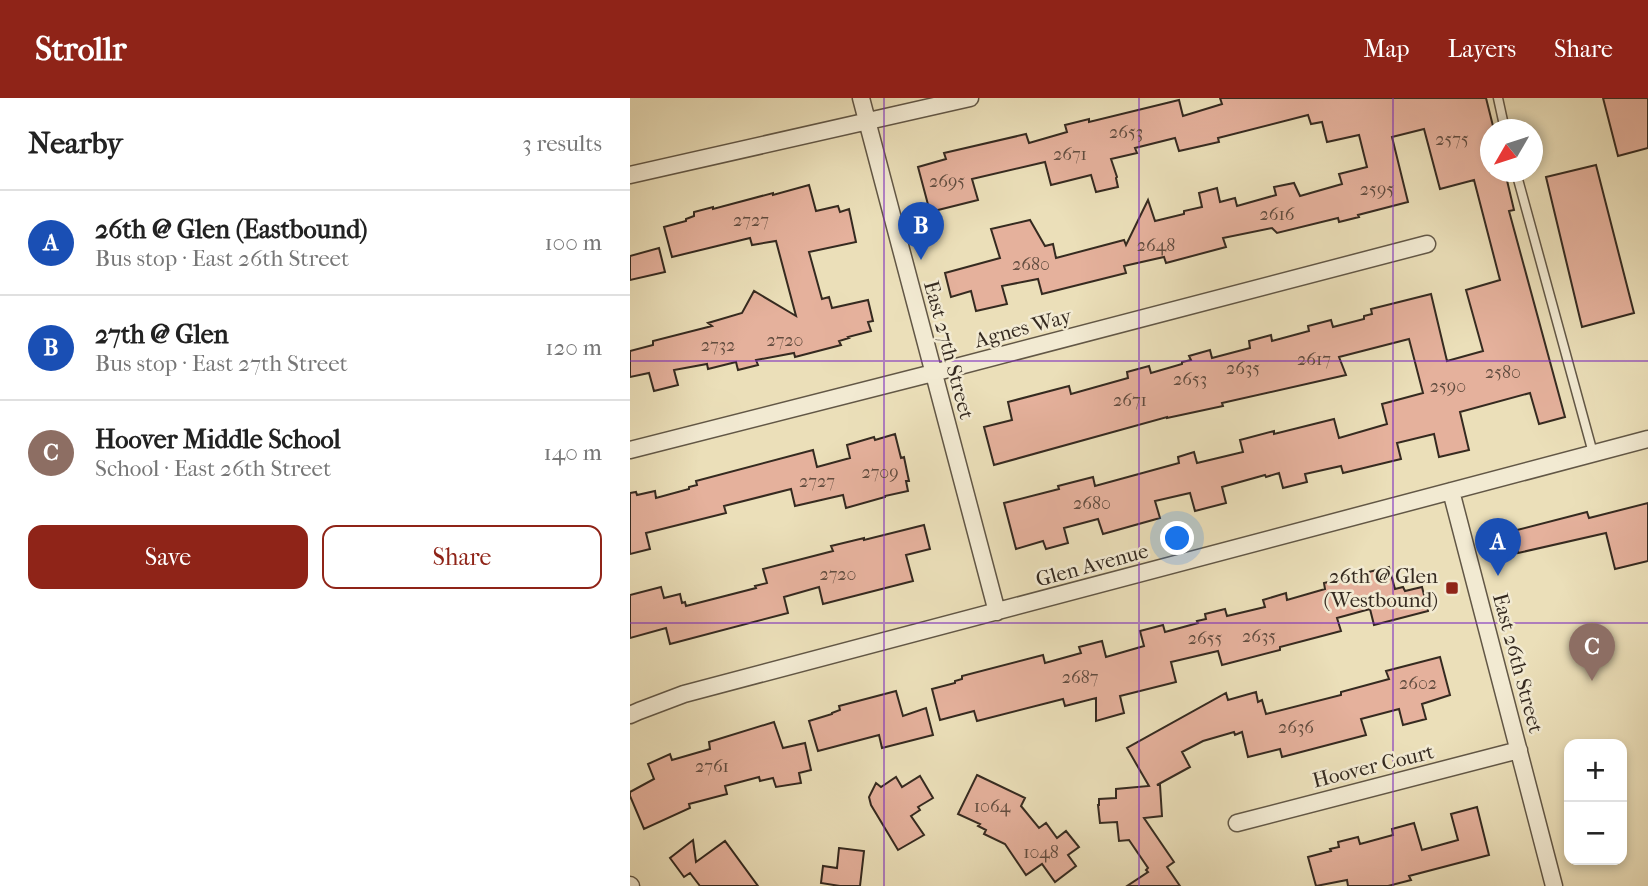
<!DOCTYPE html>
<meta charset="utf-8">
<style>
body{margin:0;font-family:"IM FELL French Canon",serif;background:#f6f6f6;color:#222}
.controls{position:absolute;right:21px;bottom:21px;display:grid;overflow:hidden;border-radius:14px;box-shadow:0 4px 10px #0003}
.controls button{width:63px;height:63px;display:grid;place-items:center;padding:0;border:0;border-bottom:2px solid #e0e0e0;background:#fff;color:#222;font:35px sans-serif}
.compass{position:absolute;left:850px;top:21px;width:63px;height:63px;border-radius:50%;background:#fff;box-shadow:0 4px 10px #0003;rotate:231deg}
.you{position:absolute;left:548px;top:441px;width:24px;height:24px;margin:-18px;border:5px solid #fff;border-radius:50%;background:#1a73e8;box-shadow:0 0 0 10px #1a73e833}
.badge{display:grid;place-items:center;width:46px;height:46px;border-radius:50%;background:#8f2418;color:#fff;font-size:23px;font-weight:700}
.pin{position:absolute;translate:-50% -58px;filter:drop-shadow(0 2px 4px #0008)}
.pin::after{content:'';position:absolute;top:37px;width:24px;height:21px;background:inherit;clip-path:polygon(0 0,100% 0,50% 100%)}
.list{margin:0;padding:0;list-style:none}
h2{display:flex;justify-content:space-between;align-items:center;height:91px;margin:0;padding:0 28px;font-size:30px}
h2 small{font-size:23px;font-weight:400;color:#767676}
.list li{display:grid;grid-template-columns:46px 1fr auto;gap:21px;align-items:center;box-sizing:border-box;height:105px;padding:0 28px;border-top:2px solid #e0e0e0}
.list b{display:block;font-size:26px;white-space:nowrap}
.list p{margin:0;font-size:23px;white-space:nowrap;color:#767676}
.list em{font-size:23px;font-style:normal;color:#767676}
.actions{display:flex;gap:14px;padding:21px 28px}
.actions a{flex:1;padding:16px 0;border:2px solid #8f2418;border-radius:14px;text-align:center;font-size:24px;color:#8f2418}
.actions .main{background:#8f2418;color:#fff}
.map{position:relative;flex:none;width:1018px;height:788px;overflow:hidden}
header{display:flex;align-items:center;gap:42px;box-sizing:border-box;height:98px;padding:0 35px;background:#8f2418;color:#fff}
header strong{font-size:33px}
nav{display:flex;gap:38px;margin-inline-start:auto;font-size:24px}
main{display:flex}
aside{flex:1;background:#fff}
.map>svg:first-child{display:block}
.building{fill:#e5b19c;stroke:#352a20;stroke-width:2}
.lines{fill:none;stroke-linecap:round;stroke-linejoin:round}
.lane-casing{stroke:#625746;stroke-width:11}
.street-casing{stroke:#625746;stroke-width:19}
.lane{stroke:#f2ead2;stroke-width:8}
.street{stroke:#f2ead2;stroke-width:16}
.grid{fill:none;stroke:#7b2cbf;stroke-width:2;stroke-opacity:0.55}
.poi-dot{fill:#8f2418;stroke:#f2ead2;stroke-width:2.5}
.labels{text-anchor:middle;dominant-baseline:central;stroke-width:5;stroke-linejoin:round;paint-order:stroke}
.number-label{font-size:18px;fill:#614c3f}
.street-label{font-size:21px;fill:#352a20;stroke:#f2ead2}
.poi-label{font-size:21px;fill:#352a20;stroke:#f2ead2;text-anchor:end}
</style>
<header>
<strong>Strollr</strong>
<nav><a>Map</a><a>Layers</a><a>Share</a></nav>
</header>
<main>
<aside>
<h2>Nearby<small>3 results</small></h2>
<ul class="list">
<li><span class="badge" style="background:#1a4fb4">A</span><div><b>26th @ Glen (Eastbound)</b><p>Bus stop · East 26th Street</p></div><em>100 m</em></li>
<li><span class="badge" style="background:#1a4fb4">B</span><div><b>27th @ Glen</b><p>Bus stop · East 27th Street</p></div><em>120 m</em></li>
<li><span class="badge" style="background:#8d6e63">C</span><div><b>Hoover Middle School</b><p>School · East 26th Street</p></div><em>140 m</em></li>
</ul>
<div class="actions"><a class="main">Save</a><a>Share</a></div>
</aside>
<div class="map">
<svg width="1018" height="788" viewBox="0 0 1018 788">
<rect width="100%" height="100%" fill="#ebdfb9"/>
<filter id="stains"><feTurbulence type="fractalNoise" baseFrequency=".00286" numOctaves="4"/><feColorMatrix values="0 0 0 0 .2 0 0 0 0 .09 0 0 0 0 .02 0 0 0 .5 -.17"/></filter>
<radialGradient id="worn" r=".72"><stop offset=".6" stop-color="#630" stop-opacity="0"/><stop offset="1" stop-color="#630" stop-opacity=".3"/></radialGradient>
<path class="building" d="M590,0H856L864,32H860V74H875L884,112L879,113L935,319L909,326L900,295L830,314L839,352L809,359L804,336L767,345L771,361L713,375L711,368L675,376L677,384L653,390L649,375L636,379L635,377L592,389L596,405L565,413L560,395L525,403L530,420L473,436L468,421L434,430L438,445L416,451L413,443L386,451L374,405L429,391L428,388L463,379L465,388L549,365L548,359L564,354L567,365L613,354L610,342L644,333V336L704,321L709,340L757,326L752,306L793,295L779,241L709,259L716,277L592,305L593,308L537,320V319L364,367L354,329L382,322L378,304L439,288L441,296L498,280L497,274L519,268L521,275L552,266V264L561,262L559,258L580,252L582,260L620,250L619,243L641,237L642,243L679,233L678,228L701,222L703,229L734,221V218L742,216L741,211L801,196L817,263L853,253L836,192L870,182L844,82L810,91L794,31L762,39L778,104L728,117L729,119L709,124L708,120L647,135L642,130L593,140L596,149L536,165L534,159L494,168L496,175L412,196L408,181L372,188L377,206L346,213L341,193L321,199L315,175L370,160L361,131L400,122L415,148L423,146L426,160L494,142L496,147L518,102L525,123L554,116V113L572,109L569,95L587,90L590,104L605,100L607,108L646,97L644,89L664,85L670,98L712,86L709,76L737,69L729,37L697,44L692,24L681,26L678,17L588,40L589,44L549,53L545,40L505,50L507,55L481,61L487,79L486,80L488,89L466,94L461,77L421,87L415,64L342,81L348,102L300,114L288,69L316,61L314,55L396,36L399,45L437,34L435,27L459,21V24L549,2L553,18L592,6Z
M973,0H1018V50L988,58Z
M966,67L1004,215L952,229L916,79Z
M179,87L186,113L208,108L210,114L219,111L226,144L179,154L192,201L199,199L202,210L238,202L243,223L238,224L241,233L218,239L219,240L209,243L211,247L165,259L164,255L126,262L128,267L108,272L106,264L78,271L77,266L44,272L48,287L24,293L19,275L0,279V253L23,247V243L82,228L78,225L112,215L124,193L166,218L146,143L122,147L120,140L42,159L34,129L56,123V121L64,118V114L83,109V111L143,95V97Z
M29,150L35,174L0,182V158Z
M265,336L271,360L274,359L279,383H276L278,393L255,398V399L216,410L213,397L165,408L161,391L94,408L96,415L16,435L20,451L0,456V395L6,394L7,397L25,393L26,400L59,391V389L67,387L66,383L183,352L187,369L220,360L217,347L244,339L245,342Z
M1018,405V463L985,471L976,435L888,455L883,433L957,414L959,420Z
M294,427L300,451L276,457L283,483L193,506L189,489L154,499L158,515L40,546L36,530L0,540V497L31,489L34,500L50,496L52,505L55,504L56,508L126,490L125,488L137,485L133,471L203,453L201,448L234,440V442Z
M759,469L765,491L773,489L775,493L792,489L798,513L744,527L740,511L707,520L711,533L650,549V552L592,567L588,553L541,564L546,584L490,598L494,615L466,623V600L435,608L433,601L347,623L344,613L310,622L302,591L325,585V583L332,581V578L413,557L415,565L451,555L449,549L472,543L476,559L514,548L510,533L533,527L535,534L568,525L567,523L576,521L575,516L595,511L597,518L635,509L633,502L656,495L657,502L695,491L694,485Z
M810,559L820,597L792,606L796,621L773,627L769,611L731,621L736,637L652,659L650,651L618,659L612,634L605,637L604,634L573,643L552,654L560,669L527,687H530L532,718L514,720L544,764L537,769L550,788H497L518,774L516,772L518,770L499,742L489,743L487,724L470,725L468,707H469V701L486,700V691L519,688L497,650L596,595L598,602L626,594L628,604L632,602L636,616L711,597V594L759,581L756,573Z
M266,593L273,618L296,610L303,637L252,650L249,637L188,653L179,623L202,616V615L210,612L209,608Z
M144,624L153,650L175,645L181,672L169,675L171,685L146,689L143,680L130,683L129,679L95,688L97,696L59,706L60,710L14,731L0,698V694L24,681L18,666L40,656L42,662L80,651L79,644Z
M347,677L395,700L391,708L409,730L416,725L427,740L436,733L449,749L438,757L446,768L425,784L412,766L396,777L375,746L354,736L356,732L348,728L350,726L328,716Z
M290,678L303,700L288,709L290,712L281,718L294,737L268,752L241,707L239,699L246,685L251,689L266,679L272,689Z
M847,709L859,757L779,778L781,782L758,788H718L717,782L686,788L678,759L701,753L700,751L709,749L708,744L728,739L730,746L763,737L762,731L784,725L792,752L828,742L821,716Z
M63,742L66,764L95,743L128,788H70L60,775L54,779L40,760Z
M209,750L234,753L230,788H210L191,785L193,768L207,770Z"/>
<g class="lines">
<defs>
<path id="lane" d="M868,0L875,32
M886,74L963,355"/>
<path id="street" d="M231,0L367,514
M0,77L340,0
M0,352L303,275L797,146
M821,393L924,788
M0,617L9,613L54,596L1018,341
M607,725L889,652
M0,787L1,788"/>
</defs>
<use href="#lane" class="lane-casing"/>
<use href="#street" class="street-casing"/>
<use href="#lane" class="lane"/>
<use href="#street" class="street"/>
</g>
<path class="grid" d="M254,0V788M509,0V788M763,0V788M0,263H1018M0,525H1018"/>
<rect class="poi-dot" x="815" y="483" width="14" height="14" rx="3.5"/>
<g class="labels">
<g class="number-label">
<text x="496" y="34">2653</text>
<text x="822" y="41">2575</text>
<text x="440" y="56">2671</text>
<text x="317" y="83">2695</text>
<text x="747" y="91">2595</text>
<text x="647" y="116">2616</text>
<text x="121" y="122">2727</text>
<text x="526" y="147">2648</text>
<text x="401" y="166">2680</text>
<text x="155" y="242">2720</text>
<text x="88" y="247">2732</text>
<text x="684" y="261">2617</text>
<text x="613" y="270">2635</text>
<text x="873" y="274">2580</text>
<text x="560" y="281">2653</text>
<text x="818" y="288">2590</text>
<text x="500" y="302">2671</text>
<text x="250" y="374">2709</text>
<text x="187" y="383">2727</text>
<text x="462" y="405">2680</text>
<text x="208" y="476">2720</text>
<text x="629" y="538">2635</text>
<text x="575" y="540">2655</text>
<text x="450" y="579">2687</text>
<text x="788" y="585">2602</text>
<text x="666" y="629">2636</text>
<text x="82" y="668">2761</text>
<text x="362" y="708">1064</text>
<text x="411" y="754">1048</text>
</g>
<g class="street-label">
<text transform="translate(393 230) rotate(-15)">Agnes Way</text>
<text transform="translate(319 252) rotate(75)">East 27th Street</text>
<text transform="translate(462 467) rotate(-15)">Glen Avenue</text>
<text transform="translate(888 565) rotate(75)">East 26th Street</text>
<text transform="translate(743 668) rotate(-14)">Hoover Court</text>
</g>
<g class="poi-label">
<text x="808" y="478">26th @ Glen<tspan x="808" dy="24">(Westbound)</tspan></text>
</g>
</g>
<rect width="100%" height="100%" filter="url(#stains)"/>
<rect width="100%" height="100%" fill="url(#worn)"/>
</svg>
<div class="controls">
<button>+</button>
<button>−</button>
</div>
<svg class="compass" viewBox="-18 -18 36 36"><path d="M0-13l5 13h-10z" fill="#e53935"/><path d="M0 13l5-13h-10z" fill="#767676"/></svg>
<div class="you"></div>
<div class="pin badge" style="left:868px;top:478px;background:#1a4fb4">A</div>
<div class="pin badge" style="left:291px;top:162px;background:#1a4fb4">B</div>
<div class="pin badge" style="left:962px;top:583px;background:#8d6e63">C</div>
</div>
</main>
